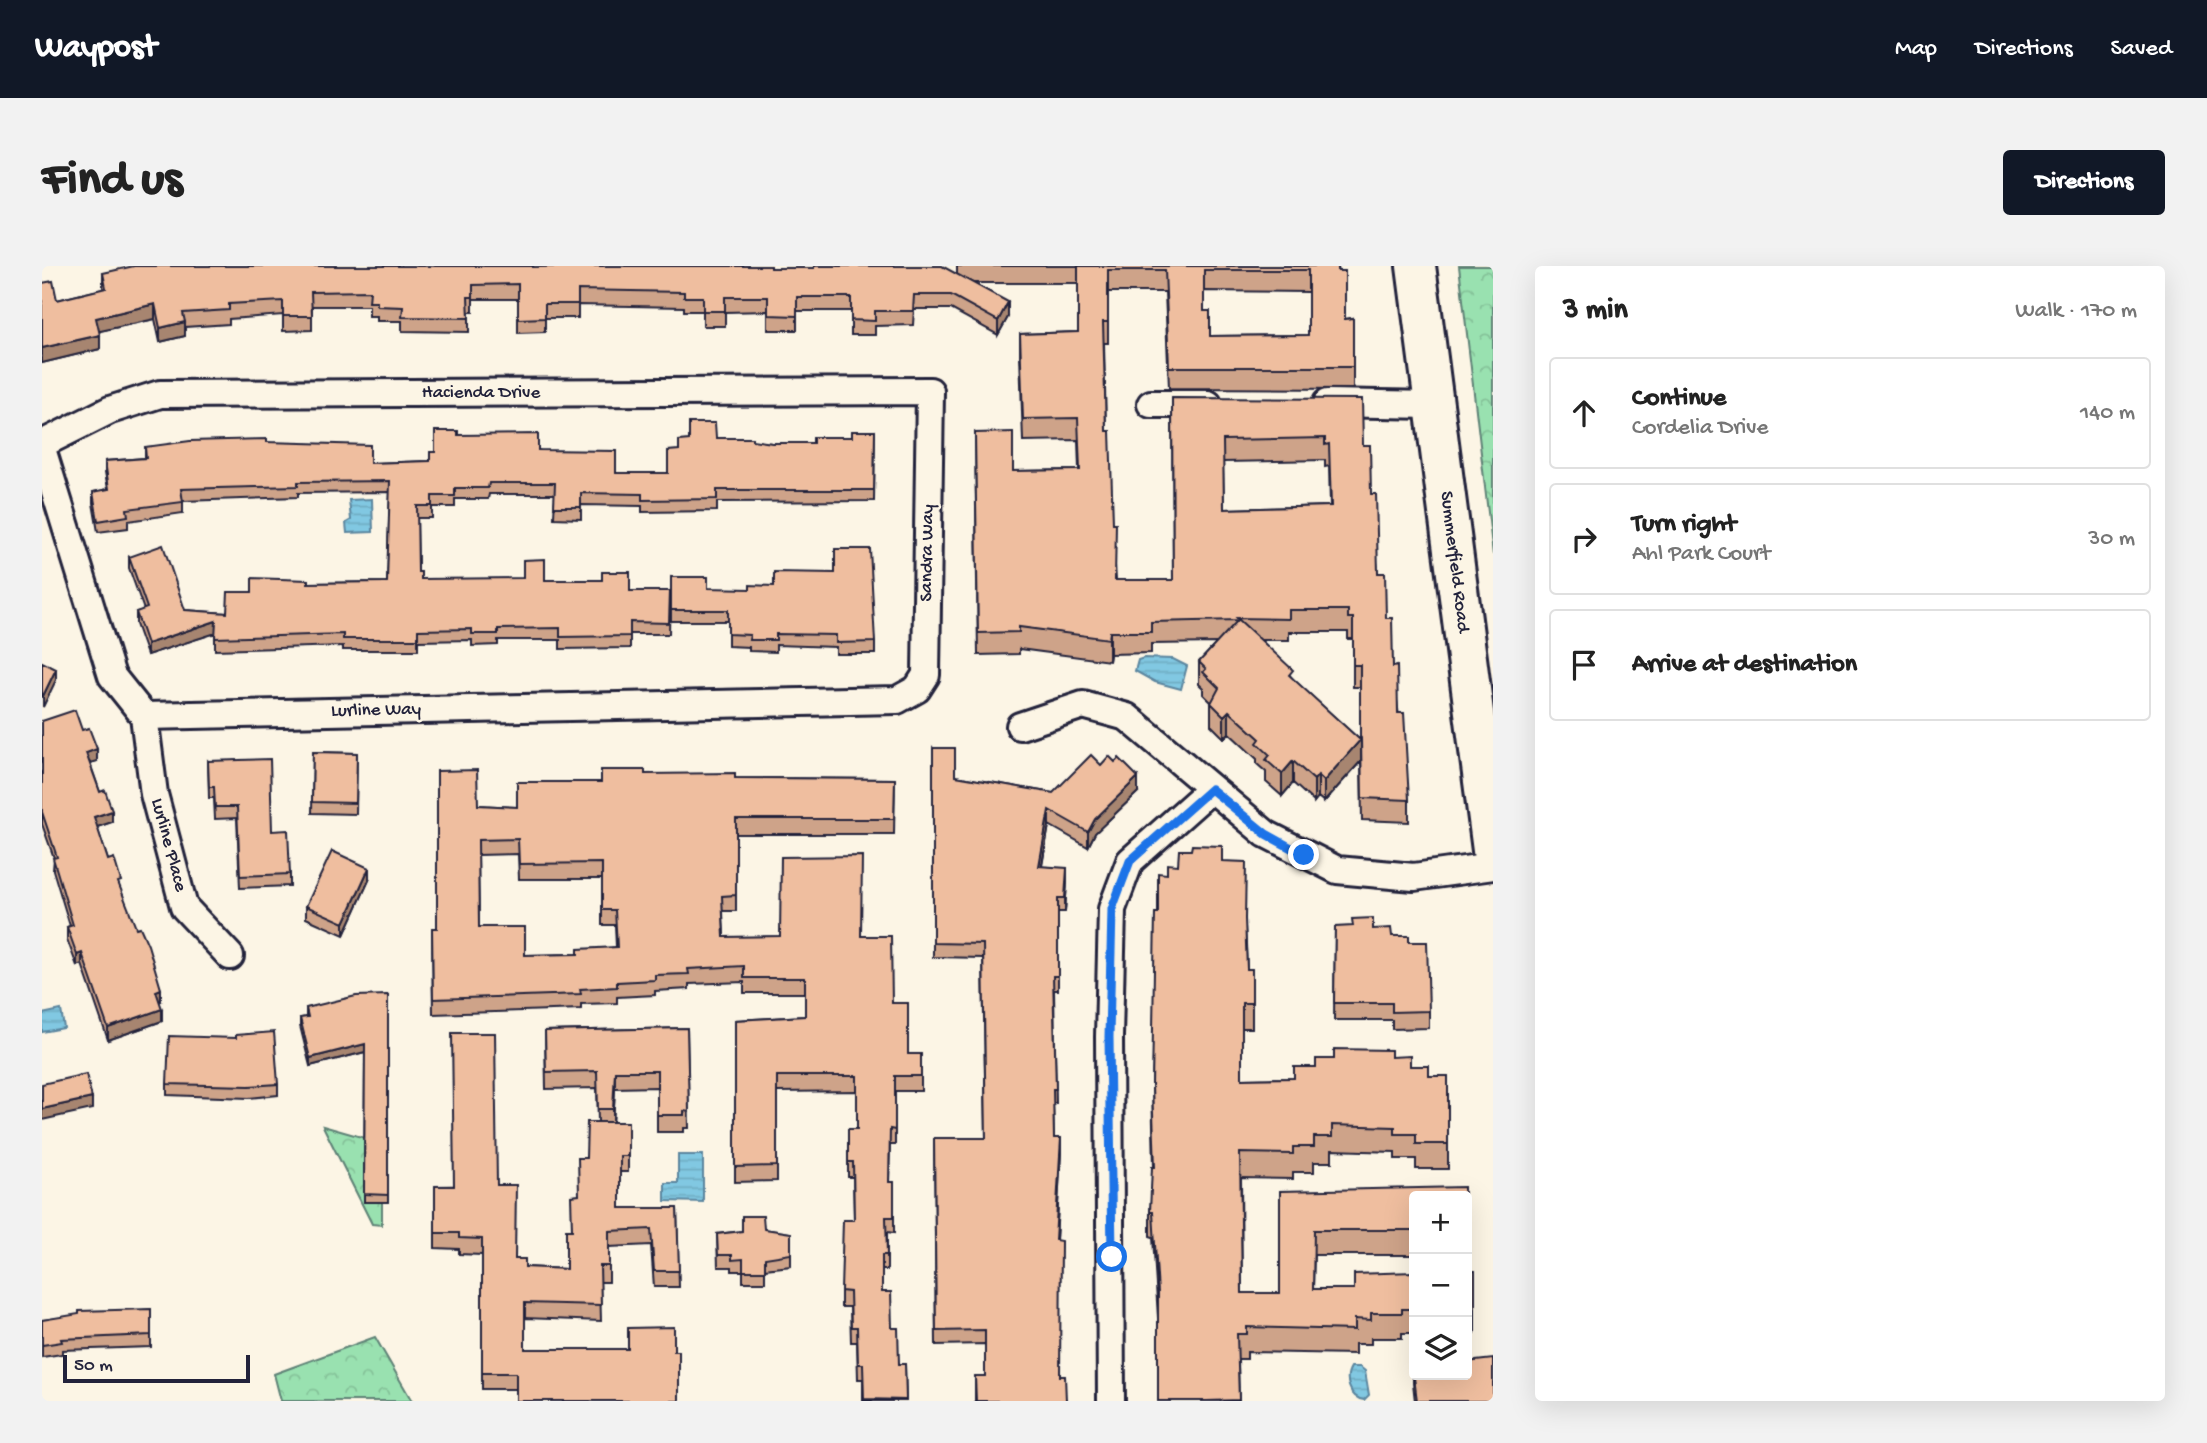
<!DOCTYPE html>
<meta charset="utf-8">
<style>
body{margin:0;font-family:"Gochi Hand",sans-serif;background:#f2f2f2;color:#222}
.controls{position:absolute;right:21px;bottom:21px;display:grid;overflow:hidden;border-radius:7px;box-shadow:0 7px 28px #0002}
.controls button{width:63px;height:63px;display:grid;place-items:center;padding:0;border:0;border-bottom:2px solid #e0e0e0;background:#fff;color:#222;font:35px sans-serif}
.scale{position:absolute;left:21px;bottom:18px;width:187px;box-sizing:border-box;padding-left:7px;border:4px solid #22223b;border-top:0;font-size:19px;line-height:24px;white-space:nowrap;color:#22223b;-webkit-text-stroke:5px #fcf5e5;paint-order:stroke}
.stop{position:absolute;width:21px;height:21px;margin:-16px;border:5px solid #1a73e8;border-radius:50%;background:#fff}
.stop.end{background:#1a73e8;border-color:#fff;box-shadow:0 2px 7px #0008}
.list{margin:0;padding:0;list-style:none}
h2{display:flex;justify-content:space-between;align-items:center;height:91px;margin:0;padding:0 28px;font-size:30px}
h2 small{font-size:23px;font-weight:400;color:#767676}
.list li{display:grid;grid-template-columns:46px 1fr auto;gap:21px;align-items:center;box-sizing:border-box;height:112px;margin:0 14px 14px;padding:0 14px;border:2px solid #e0e0e0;border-radius:7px}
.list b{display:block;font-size:26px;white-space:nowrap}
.list p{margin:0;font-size:23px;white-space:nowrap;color:#767676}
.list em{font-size:23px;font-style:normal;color:#767676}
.icon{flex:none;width:38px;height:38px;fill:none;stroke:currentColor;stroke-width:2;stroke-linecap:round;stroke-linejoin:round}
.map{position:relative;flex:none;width:1451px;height:1135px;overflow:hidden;border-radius:7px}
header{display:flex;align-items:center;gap:42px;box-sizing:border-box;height:98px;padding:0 35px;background:#111827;color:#fff}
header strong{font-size:33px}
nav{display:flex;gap:38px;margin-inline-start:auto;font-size:24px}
.intro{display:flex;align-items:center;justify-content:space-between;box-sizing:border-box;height:168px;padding:0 42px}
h1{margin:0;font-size:49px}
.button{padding:18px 32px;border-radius:7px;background:#111827;color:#fff;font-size:24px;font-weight:700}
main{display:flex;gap:42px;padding:0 42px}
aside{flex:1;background:#fff;border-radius:7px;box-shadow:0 7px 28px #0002}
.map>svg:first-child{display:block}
.park{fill:url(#park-crowns);stroke:#5e8276;stroke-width:2}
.water{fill:url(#water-rules);stroke:#5b869f;stroke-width:2}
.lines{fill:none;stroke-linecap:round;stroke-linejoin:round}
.street-casing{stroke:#22223b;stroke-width:32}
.secondary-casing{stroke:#22223b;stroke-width:44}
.street{stroke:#fcf5e5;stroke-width:26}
.secondary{stroke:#fcf5e5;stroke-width:38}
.wall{fill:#cea389;stroke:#22223b;stroke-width:2;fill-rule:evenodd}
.shaded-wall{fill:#a7856f;stroke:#22223b;stroke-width:2}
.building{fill:#efbe9f;stroke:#22223b;stroke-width:2;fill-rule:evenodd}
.route{stroke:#1a73e8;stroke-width:9}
.labels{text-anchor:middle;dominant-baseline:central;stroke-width:5;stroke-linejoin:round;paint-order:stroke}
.street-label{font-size:19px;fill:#22223b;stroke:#fcf5e5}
</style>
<header>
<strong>Waypost</strong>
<nav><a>Map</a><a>Directions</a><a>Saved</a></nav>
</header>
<div class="intro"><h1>Find us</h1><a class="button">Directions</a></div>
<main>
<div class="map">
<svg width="1451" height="1135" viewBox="0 0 1451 1135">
<defs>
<pattern id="park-crowns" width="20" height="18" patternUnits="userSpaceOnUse" patternTransform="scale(1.75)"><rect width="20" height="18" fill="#99e1b0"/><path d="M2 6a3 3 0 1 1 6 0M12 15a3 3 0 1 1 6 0" fill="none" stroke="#84c198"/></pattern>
<pattern id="water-rules" width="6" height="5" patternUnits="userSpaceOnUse" patternTransform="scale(1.75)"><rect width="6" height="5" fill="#81c8e2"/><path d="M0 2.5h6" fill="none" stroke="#6facc3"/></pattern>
</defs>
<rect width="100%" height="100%" fill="#fcf5e5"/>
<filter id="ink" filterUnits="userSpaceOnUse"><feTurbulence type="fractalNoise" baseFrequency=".0143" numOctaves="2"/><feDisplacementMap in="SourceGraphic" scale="14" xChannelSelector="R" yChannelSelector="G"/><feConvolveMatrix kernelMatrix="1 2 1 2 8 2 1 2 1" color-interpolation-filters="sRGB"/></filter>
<g filter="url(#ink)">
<path class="park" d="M1417,0H1451V289Z
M281,860L323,872L322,935L340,936V959L330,958Z
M333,1071L370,1135H239L232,1108Z"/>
<path class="water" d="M330,233L331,266L305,267L304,257L309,254L307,234Z
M1102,392L1131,393L1145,400L1139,423L1113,416L1093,405L1096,394Z
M19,744L22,762L0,766V748Z
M636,889H661V936L623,935V917H636Z
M1309,1101H1318L1323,1105L1327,1129L1322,1134C1307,1132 1302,1112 1309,1101Z"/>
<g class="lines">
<defs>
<path id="street" d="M1285,137L1391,139
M1109,138H1166
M0,178L68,144L118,128L888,125L884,409L875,423L855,434L102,450
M0,183L70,410L102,450
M102,450L112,528L142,641L188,690
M978,460L1041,439L1085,451L1224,568L1295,604L1372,611L1451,600
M1069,1135L1067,771L1070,643L1088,595L1169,523"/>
<path id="secondary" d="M1374,0L1451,592"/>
</defs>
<use href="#street" class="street-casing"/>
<use href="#secondary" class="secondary-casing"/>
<use href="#street" class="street"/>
<use href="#secondary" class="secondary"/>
</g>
<path class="wall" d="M915,0H1296L1303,53L1311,52V123L1127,122L1123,26H1066V77H1062L1064,165L1074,314H1131L1130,132L1321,179L1329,228L1336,307L1351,401L1367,534V556L1320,554L1319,495L1282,536L1276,531L1272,536L1251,517L1240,530L1224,516V506L1215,498V493L1187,467L1182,472L1169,459V436L1161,428V422L1157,418V396L1175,377L1109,378V387L1068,388L1067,395L977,383V388L936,389L933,167L971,205L1037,204L1036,174L981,175L978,89V68L1036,66V17H931L966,51L956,69L909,43H872L871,59L833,60V69H809V45H755V64H726V45L683,46V60H661V45H642V41L536,39V52H503V66L476,67V33H431V46H427V66L360,65V55H335V50H327V40H270V64L241,65V49L187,53V58L143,61V70L118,76L113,53L57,65L58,83L0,97V17L15,34L61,23V7L491,1L729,2L915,9ZM1162,25L1266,26V69L1168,70L1162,45ZM1283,194V201L1287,200L1288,240L1182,243L1181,196ZM1247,366H1306V373H1311V421H1318V474L1251,413L1218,374H1247Z
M833,165L832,235L675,236V245L600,246V240L539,239V253L512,252L513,228H447L446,233H413V241H390V252H375L376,306L379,313L503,314L588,325H628L627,368H588V382L518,383V374H456V379L430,380V374L376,375V384H301V380L173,384V367L105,389L94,358V346L102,344L87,302V291L143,344L185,347L210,326L266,317L345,316L348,226L256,227V231L141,235V247L86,255V262L56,266L51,237V226L66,223L63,206V195L103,192V181L225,176L328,197L388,195L393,186L416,169L496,184L574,207H626L637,184L674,172L730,177H771L810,171Z
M629,311L833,376V388H794V381L734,379V386L707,385V381L686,380V355H629Z
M0,455L40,464L55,495L48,497L58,526L70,556L55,561L66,594L79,625L119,735H117L120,755L66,774L40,698L35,700L25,673V661L28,660L11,604L12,592L0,558Z
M891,482L913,510L1011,527L1059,499L1096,526L1053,567L1046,581L1007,559L1000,600L1025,616L1023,646H1016V724H1012L1014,837H1011L1012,872L1019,886L1014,975L1018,1110L1024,1135H933V1110H943V1078L894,1079L892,872H944L941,692L891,691Z
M271,486L315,487L314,548L270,547Z
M166,495L230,565L248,608V620L198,622L195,552L173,553L172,532H167Z
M603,508L693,512L853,513L852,568H694V645H681L682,671L820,670L850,737L866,788H879V825H853V879H848L847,916H852V967L845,966V1004H840V1026L850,1062L857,1098H863L864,1135H821V1113H816L815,1076H809L808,1041H799V1025L812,954L811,911H806V863H815V825L735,826V915L693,916V754L763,750V727H702V716L647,718V723L613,725V729L575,731V737L539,738V743L391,748L390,662H395L436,539L475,541L559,516ZM476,588L477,613H560V659H573L574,681L536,688L483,689L437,661L436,589Z
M1180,595L1203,660L1205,703H1210V762H1200V813L1252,812L1292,793L1349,791L1387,810H1406V903H1374V893H1353V886L1290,884V896H1272V906H1251V913L1199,912L1200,1027H1238V925L1372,930V989H1272L1271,1023H1312L1372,1006V1067H1360V1072H1329V1078H1313V1088L1205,1086V1093H1196L1197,1135H1116V1052L1111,971L1108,970V946L1112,901L1110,820L1116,647L1125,608L1136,599Z
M327,614L302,669L264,652V640Z
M1293,661L1331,663L1367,676L1387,745V762L1350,763V754H1292Z
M346,729V936H322L323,786L268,800L258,760V752L264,751V742Z
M645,762L647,862H642V866H615V821L573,822L571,856H586V906H578V942H635L637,1021H612L609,979L567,981V1016H558L559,1055L483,1052V1083L632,1085L474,1123H440V989L417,988V983L393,982V920L455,919L473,993L483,1001L524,1003L530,964L544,892L556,856L555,822L504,823L503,765Z
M125,818H236V829L207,832L125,829Z
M722,963L749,967V1000L723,1003V1016H701V1005H690V1001H676L675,968Z
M1425,964L1427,1005H1433V1067H1425Z
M109,1043V1081L20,1084V1088L0,1091V1054Z
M1371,1103L1451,1135H1373L1371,1117Z"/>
<path class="shaded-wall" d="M966,36V51L956,69V55Z
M113,38V53L54,66V52Z
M143,56V70L118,76V62Z
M58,69V83L0,97V82Z
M174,355V367L105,389V378Z
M1068,366V388L1067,395V373Z
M14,403V414L1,441V430Z
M1187,445V467L1182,472V450Z
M1319,473V495L1282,536V515Z
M55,483V495L44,498V487Z
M1251,495V517L1240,530V508Z
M1276,509V531L1272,536V514Z
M1096,511V526L1053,567L1046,581V566L1053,553Z
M1007,544V559L997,615V600Z
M70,545V556L52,562V551Z
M327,602V614L302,669V657Z
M1025,602V616L1023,646V632Z
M40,687V698L35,700V689Z
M119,723V735L114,737V725Z
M120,743V755L66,774V762Z
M323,778V786L268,800V792Z
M573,805V822L571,860V843Z
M50,832V843L0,854V843Z
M1019,872V886L1013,989V974Z"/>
<path class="building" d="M92,0H491V1L549,0H729V2H772V0H900L966,36L956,55L909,29H872L871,45H833V55L809,54V31H755V50L726,49V31H683V45H661V31H642V26L536,24V38H503V52L476,53V18L431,19V31H426L427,52L360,51L361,41L335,40V36H327L328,25L269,26L270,50H241V35L187,38V44L141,47L143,56L118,62L113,38L54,52L58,69L0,82V17L11,15L15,34L64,22L61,7Z
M1036,0H1296V5H1303V53L1311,52V101H1127L1123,4H1066V56H1061L1064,165H1068L1071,257H1074L1073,314H1131L1130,132L1320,133L1321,179H1328L1329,228H1334L1336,307H1343L1344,352H1350L1351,401L1355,400L1356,447H1362L1367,534L1320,532L1319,473L1282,515L1276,509L1272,514L1251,495L1240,508L1224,494L1228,489L1215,477L1218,473L1187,445L1182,450L1169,437L1177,422L1161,406L1164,403L1157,396L1196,354L1109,356V366H1068L1067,373L977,361V366L936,367L933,167L971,166V205L1038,204L1036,152L981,153L978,68L1036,66ZM1162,4H1266V69L1168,70V45H1162ZM1283,172V179L1287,178L1289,240L1182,243L1181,174ZM1247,344H1306V352H1311V399H1318V474L1247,409L1251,404L1195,352L1247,353Z
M647,157H673L674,172H710V174L730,177H771V171H810V165H833L832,224H675V233L600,234V228L539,227V241H512L513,217H447L446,222H413V230H390V240H375L376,306H379V313L481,312V294L503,293V314H560V306H588V325H628L627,357L588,356V370L518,371V362L456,363V368H430V363L376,364V373H301V368L173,372L174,355L105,378L94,346L105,342L87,291L121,279L143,344L185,347L186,326H210V312L266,314V317L345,316L348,215L256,216V220L139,223L141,236L85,243L86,250L56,255L51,226L67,223L63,195L104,192L103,181L148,175L225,173V176L328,179V197L388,195V186H393V165H416V169L496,168V184L574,185V207H626V185L637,184V175L647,174Z
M793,283H828L833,376L794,377V369L734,368V374H707L708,369L686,368V344H629V311H666V322L708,323V319L732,320V306L793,307Z
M0,396L14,403L1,430H0Z
M33,444L40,464L47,462L55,483L44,487L58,526L63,524L70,545L52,551L66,594L72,592L79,615L76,616L94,662L98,661L106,679L119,723L114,725L120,743L66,762L40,687L35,689L25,661L31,659L11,592L15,591L0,546V455Z
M891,482H913V510L1011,527L1049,489L1059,499L1067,490L1073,496L1077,492L1096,511L1053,553L1046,566L1007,544L997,600L1025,602L1023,632H1016V710H1011L1014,823H1011L1012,872H1019L1013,974L1019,975L1018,1110H1023L1024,1135H934L933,1110H943V1064L894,1065L892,872H944L941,678L891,677Z
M271,486L315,487L314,537L270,536Z
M228,493L230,565L246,564L248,608L198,610L195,541H173L172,521H167L166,495Z
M435,504L436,539L475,541V516H559V504H603V508L693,507V512L853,513L852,553H694V629L680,630L682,671L738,670L739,591L820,590L819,670H849L850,737H866V788H879V810H853V864L848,863L847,916H852V951H844L845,989H840V1026H849L850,1062H856L857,1098H863L864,1134L822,1133L821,1098H816L815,1061H809L808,1026L799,1025L801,954H812L811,896H806V863H815V810H735V900L693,901V754L763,750V712H702V700L646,703L647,708L613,709V714L575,716V721L538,723L539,728L391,733L390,662H395V505ZM476,573L477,598L560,597V644H573L575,681L536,683V688L483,689V661H437L436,574Z
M1150,579L1180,580V595L1204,596L1203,653L1205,703H1210V737H1200V813L1252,812V801H1274V793H1292V783L1349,784V791L1368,790V800H1387V810H1406V878H1374V868H1353V861L1290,859V871H1272V881H1251V888L1198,887L1200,1027H1238V925L1422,921V930H1372V964H1272L1271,1023H1312V1008L1372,1006V1043H1360V1047H1329V1054L1313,1053V1064L1205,1061V1068H1195L1197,1134L1165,1135H1116V1027L1111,946H1108L1110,901H1113L1110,820L1113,647H1116V607L1125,608V598L1136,599L1137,584H1149Z
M290,585L327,602L302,657L264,640Z
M1331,652V663L1349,662L1350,670H1367V676H1385L1387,745L1350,746V737H1292L1293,661L1311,660L1310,653Z
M346,729V929L322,928L323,778L268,792L258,752L266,751L264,742L314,730Z
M645,762L647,846L642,845V849H615V805H573L571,843H556L555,805L504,806L503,765Z
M232,766L236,818L207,820L125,818L127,770L194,772V769Z
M410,767H453L455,919H474L473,993H483V1001L524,1003V964H530L529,930L537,929L536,892H544L545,856H586V890H578V942H635L637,1005H612L609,963L567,965V1000H558L559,1039L483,1037V1083H586V1062L632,1061V1085H637V1135H474V1107H440V973L417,972V967H393V920H412Z
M44,808L50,832L0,843V818Z
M700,950H721L722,963L749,967V988L723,992V1005H701V993L690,994V989H676L675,968L700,965Z
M1425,964H1427V1005H1433V1043H1425Z
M109,1043V1069L19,1073L20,1076L0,1079V1054L37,1048V1045Z
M1451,1093V1135H1375L1371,1103H1372V1109H1425V1096Z"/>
</g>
<g class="lines" filter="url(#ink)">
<path class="route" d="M1070,991L1067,771L1070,643L1088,595L1169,523L1224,568L1262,589"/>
</g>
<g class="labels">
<g class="street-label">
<text x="439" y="127">Hacienda Drive</text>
<text transform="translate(886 287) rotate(-89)">Sandra Way</text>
<text transform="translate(1412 296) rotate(83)">Summerfield Road</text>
<text transform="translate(334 445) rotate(-1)">Lurline Way</text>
<text transform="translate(126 579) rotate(75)">Lurline Place</text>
</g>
</g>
</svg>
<div class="controls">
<button>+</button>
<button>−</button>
<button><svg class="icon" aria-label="layers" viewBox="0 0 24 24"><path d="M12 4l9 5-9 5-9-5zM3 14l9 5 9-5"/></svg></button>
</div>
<div class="scale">50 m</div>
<div class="stop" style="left:1070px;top:991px"></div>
<div class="stop end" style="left:1262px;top:589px"></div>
</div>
<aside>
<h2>3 min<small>Walk · 170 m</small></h2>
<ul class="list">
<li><svg class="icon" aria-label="ahead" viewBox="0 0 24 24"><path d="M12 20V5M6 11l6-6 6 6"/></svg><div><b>Continue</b><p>Cordelia Drive</p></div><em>140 m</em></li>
<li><svg class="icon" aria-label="right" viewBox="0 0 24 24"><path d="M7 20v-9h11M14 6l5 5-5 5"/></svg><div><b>Turn right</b><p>Ahl Park Court</p></div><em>30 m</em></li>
<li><svg class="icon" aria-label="arrive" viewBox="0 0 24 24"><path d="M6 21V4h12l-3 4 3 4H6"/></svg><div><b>Arrive at destination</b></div></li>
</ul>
</aside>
</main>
